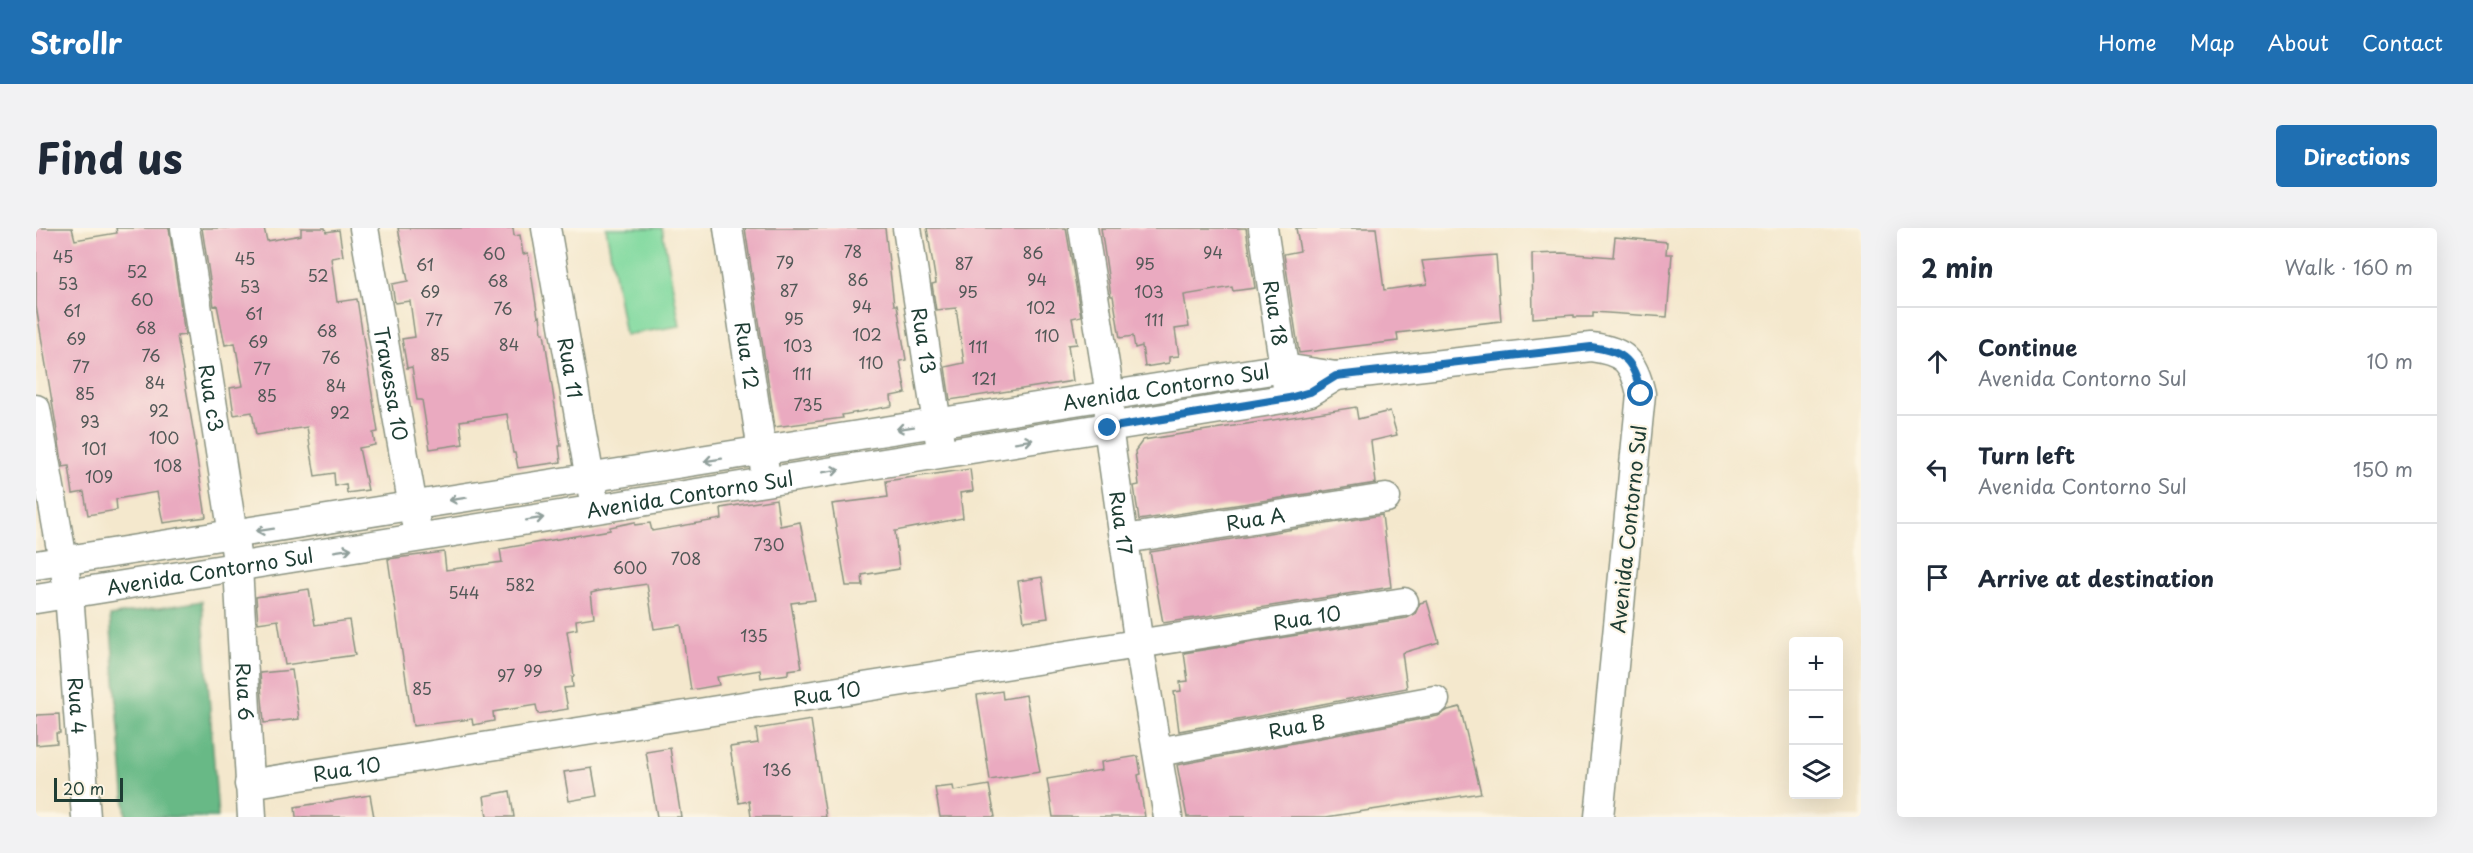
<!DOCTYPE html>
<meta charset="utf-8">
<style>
body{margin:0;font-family:"Playpen Sans",sans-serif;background:#f2f2f3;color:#1f2937}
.controls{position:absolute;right:18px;bottom:18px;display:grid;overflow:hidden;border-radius:6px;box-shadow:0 6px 24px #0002}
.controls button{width:54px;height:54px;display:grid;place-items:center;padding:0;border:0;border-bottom:2px solid #e0e1e3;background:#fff;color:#1f2937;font:30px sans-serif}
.scale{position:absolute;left:18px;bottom:15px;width:69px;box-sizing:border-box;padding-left:6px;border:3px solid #1f3d34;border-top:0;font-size:16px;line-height:21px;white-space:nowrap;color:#1f3d34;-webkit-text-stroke:4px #fcf5e5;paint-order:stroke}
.stop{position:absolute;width:18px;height:18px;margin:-14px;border:4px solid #1f6fb2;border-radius:50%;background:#fff}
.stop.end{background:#1f6fb2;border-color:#fff;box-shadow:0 2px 6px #0008}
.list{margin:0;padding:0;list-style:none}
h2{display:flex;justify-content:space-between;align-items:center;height:78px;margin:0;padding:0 24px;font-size:26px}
h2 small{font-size:20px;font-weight:400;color:#747a83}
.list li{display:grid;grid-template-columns:39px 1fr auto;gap:18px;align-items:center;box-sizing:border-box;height:108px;padding:0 24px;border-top:2px solid #e0e1e3}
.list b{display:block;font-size:22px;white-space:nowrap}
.list p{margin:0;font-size:20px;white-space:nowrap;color:#747a83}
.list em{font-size:20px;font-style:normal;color:#747a83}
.icon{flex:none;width:33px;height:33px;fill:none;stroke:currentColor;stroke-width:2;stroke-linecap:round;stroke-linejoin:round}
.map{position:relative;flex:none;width:1825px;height:589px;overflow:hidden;border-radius:6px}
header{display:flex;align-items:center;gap:36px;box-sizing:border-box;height:84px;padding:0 30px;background:#1f6fb2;color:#fff}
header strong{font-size:28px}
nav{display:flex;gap:33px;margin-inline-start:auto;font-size:21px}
.intro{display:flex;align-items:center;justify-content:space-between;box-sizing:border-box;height:144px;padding:0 36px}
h1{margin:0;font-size:42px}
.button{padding:15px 27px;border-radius:6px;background:#1f6fb2;color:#fff;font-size:21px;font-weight:700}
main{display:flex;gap:36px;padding:0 36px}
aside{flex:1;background:#fff;border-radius:6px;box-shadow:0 6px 24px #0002}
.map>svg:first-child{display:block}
.green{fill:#80d99f;stroke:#508b6a;stroke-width:1.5}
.forest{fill:#68b986;stroke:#447b5d;stroke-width:1.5}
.building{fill:#eaaac0}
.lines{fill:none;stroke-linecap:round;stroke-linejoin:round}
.minor-casing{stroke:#8a9280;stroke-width:31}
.minor{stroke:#fff;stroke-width:28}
.oneway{stroke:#8f9e9a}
.route{stroke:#1f6fb2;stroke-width:8}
.labels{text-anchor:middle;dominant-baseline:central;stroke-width:4.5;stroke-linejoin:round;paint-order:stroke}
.number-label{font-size:16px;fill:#525857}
.street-label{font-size:20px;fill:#1f3d34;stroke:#fcf5e5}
</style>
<header>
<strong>Strollr</strong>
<nav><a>Home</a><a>Map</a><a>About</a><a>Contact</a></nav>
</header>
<div class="intro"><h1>Find us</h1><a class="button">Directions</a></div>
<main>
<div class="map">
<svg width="1825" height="589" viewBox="0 0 1825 589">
<rect width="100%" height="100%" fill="#fcf5e5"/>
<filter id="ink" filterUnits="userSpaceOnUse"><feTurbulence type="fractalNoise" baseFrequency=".0167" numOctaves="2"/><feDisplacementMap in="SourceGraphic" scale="12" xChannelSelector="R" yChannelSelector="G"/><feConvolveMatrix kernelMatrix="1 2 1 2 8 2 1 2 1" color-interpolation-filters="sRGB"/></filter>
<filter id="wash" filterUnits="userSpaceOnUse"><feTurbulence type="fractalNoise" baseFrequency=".008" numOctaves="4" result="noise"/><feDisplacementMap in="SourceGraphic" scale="24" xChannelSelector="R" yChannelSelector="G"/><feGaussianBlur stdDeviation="1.35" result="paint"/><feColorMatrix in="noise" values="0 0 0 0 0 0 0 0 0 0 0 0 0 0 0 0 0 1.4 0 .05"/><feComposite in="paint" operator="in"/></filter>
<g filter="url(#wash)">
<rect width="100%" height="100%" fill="#f4e8cd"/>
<path class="green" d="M570,0H626L644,98L589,107Z"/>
<path class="forest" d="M166,373L182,589H90L74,388Z"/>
<g id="blocks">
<path class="building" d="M0,0H36L39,12L81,5L80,0H133L149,107L141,108L160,218H159L170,289L127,295L121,264L80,271L81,282L52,287L48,264L37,266L33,238L27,239L0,78Z
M166,0H228L231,13L265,7V0H289L290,4L303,2L307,28L295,30L301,74L321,71L342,204L337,205L339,217L323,220L332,262L311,265L310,256L299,258L298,245L279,248L271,199L220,207L216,184L198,187L194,160L207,158L199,115L189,117L181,77L178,78Z
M362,0H477L478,8L484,7L487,26L492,25L502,89L504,88L506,105H508L525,218H523L525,234L482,240L479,225H477L471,186L424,193L427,216L394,221L386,172H381L376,139L371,140L366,111L379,109L374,73L359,75L356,56L372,53Z
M709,0H849L858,77H861L870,132L864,133L870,165L855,168L856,178L806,187L807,190L739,199Z
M891,0H1030L1045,88L1036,90L1041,116L1032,117L1037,153L914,172L909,139L928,135L920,80L900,82L896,56L900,55Z
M1065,0H1210L1219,60L1197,63L1196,59L1148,67L1153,99L1139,101L1143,128L1133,129V135L1109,139L1106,118L1099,120L1097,108L1084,110L1077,68H1075Z
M1260,0H1340L1348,62L1391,56L1386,33L1460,27L1465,93L1361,105L1362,113L1263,125L1248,26L1264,23Z
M1579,9L1631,14L1630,26H1636L1631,89L1557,84V89H1538V87L1497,90L1496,26L1526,25L1577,29Z
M1320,179L1322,191L1354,183L1361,207L1335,213L1340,255L1103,292L1098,258L1103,257L1099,223L1107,212Z
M934,241L937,263L924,265L927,290L859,303L863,341L826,347L827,358H810L796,276L852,269L850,253Z
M740,271L744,298L764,294L779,372L755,375L766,440L752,442V446L725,450L724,442L681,449L683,457L655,462L645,397L618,401L611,356L563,363L555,365L558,389L540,392L541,401L531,403L538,448L536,449L537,459L528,460L532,481L502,486L500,477L457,484L458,493L437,497L436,491L377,498L352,331L408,324L410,342L466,334L464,321L574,302V299L599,294V297L614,295L616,303L686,291L685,280Z
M1346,287L1355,359L1127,395L1114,324Z
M1006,349L1012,390L988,393L982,353Z
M273,361L279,397L313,392L319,427L249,437L242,392L222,395L220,369Z
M1391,373L1403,414L1366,425L1371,460L1143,503L1138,464L1145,463L1144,454L1152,453L1148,425L1371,390L1379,386L1384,375Z
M256,442L263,491L228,495L224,445Z
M966,463L967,471L990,467L1004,544L954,552L941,467Z
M1424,479L1445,565L1290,589H1151L1141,537L1402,488L1412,482Z
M23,486L24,505H20L21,515L0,517V487Z
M775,492L790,589H715L713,573L703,575L694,519L722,515L720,501Z
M634,520L645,589H621L610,524Z
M1102,528L1105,546L1102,547L1109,589H1017L1011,551L1066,542L1065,534Z
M556,540L561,568L533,573L528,544Z
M953,557L959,589H904L899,560L917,558L918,563Z
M474,563L478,589H451L448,568Z
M334,567L338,589H260L259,579Z"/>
</g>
</g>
<g filter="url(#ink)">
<use href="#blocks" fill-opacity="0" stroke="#8a9280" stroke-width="1.5"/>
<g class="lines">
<defs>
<g id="minor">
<path id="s1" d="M149,0L202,339L216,589"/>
<path id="s2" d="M328,0L380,296"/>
<path id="s3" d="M510,0L557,268"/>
<path id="s4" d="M692,0L729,243"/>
<path id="s5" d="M871,0L904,215"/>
<path id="s6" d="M1047,0L1074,167L1072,199L1103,417L1132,589"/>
<path id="s7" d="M1227,0L1251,159"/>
<path id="s8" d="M0,181L33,366L50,589"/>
<path id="s9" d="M1089,311L1350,270"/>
<path id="s10" d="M0,337L1248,140L1300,148L1555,119C1588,123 1598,133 1605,166L1563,589"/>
<path id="s11" d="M0,371L1253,170L1274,164L1300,148"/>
<path id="s12" d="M1122,524L1399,472"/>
<path id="s13" d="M213,556L1368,374"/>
</g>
</defs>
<use href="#minor" class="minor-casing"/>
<use href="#minor" class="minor"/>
</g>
<defs><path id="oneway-shaft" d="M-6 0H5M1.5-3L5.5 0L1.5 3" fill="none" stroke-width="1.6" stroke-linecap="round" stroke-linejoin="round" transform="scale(1.5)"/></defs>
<g class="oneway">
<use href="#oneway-shaft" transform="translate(869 200) rotate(171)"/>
<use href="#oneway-shaft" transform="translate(988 213) rotate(-9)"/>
<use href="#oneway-shaft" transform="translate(677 232) rotate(171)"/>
<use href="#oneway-shaft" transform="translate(795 243) rotate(-9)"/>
<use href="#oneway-shaft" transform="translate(422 271) rotate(171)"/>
<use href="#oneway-shaft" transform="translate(499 291) rotate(-9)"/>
<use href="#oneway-shaft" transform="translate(229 302) rotate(171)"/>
<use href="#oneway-shaft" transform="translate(307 322) rotate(-9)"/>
</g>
</g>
<g class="lines" filter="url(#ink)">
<path class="route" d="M1072,200L1253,170L1274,164L1300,148L1555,119C1589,123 1598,133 1605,166"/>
</g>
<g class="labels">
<g class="number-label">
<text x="817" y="23">78</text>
<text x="997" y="24">86</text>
<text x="1177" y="24">94</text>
<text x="458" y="25">60</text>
<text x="27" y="28">45</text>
<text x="209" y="30">45</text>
<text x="749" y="34">79</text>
<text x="928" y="35">87</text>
<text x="1109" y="35">95</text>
<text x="389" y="36">61</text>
<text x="101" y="43">52</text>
<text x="282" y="47">52</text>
<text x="822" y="51">86</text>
<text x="1001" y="51">94</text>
<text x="462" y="52">68</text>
<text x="32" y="55">53</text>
<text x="214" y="58">53</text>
<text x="753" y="62">87</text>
<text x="394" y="63">69</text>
<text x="932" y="63">95</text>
<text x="1113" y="63">103</text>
<text x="106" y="71">60</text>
<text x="826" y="78">94</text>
<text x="1005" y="79">102</text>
<text x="467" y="80">76</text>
<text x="36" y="82">61</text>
<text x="218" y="85">61</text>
<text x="758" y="90">95</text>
<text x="398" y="91">77</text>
<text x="1118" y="91">111</text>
<text x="110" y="99">68</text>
<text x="291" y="102">68</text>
<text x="831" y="106">102</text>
<text x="1011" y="107">110</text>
<text x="40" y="110">69</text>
<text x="222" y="113">69</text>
<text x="473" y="116">84</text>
<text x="762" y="117">103</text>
<text x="942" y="118">111</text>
<text x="404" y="126">85</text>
<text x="115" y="127">76</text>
<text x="295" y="129">76</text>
<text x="835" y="134">110</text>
<text x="45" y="138">77</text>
<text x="226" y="140">77</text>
<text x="766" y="145">111</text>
<text x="948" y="150">121</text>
<text x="119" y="154">84</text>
<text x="300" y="157">84</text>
<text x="49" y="165">85</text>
<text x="231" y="167">85</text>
<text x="772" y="176">735</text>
<text x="123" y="182">92</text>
<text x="304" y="184">92</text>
<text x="54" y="193">93</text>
<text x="128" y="209">100</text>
<text x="58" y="220">101</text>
<text x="132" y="237">108</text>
<text x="63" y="248">109</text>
<text x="733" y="316">730</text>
<text x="650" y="330">708</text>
<text x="594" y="339">600</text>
<text x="484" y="356">582</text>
<text x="428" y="364">544</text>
<text x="718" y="407">135</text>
<text x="497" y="442">99</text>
<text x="470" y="447">97</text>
<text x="386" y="460">85</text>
<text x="741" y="541">136</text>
</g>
<g class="street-label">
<text stroke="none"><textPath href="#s7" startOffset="86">Rua 18</textPath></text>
<text stroke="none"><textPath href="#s5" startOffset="114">Rua 13</textPath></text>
<text stroke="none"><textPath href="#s4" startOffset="129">Rua 12</textPath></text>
<text stroke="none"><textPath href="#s3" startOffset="142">Rua 11</textPath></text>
<text stroke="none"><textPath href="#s2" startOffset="158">Travessa 10</textPath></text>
<text stroke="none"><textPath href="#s10" startOffset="1144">Avenida Contorno Sul</textPath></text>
<text stroke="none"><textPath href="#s1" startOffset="172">Rua c3</textPath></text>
<text stroke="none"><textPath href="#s11" startOffset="662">Avenida Contorno Sul</textPath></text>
<text stroke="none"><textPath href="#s9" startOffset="132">Rua A</textPath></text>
<text stroke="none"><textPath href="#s6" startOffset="298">Rua 17</textPath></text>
<text transform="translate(1592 301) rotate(-84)">Avenida Contorno Sul</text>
<text stroke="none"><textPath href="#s11" startOffset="176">Avenida Contorno Sul</textPath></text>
<text stroke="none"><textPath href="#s13" startOffset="1071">Rua 10</textPath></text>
<text stroke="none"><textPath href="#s1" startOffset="468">Rua 6</textPath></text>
<text stroke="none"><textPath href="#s13" startOffset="585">Rua 10</textPath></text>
<text stroke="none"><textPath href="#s8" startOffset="300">Rua 4</textPath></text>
<text stroke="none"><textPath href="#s12" startOffset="141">Rua B</textPath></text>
<text stroke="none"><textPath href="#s13" startOffset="99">Rua 10</textPath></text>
</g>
</g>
</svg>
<div class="controls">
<button>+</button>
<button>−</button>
<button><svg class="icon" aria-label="layers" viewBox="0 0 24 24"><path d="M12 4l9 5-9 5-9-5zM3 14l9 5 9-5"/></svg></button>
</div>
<div class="scale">20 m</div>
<div class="stop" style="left:1605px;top:166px"></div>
<div class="stop end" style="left:1072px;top:200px"></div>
</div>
<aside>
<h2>2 min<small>Walk · 160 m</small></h2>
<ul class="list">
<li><svg class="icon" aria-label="ahead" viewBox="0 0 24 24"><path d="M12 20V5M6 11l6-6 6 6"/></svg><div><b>Continue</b><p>Avenida Contorno Sul</p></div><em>10 m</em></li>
<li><svg class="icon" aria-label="left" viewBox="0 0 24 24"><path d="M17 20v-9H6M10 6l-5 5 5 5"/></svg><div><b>Turn left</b><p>Avenida Contorno Sul</p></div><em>150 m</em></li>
<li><svg class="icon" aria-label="arrive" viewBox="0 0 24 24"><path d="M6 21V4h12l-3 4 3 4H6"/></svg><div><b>Arrive at destination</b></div></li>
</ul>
</aside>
</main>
